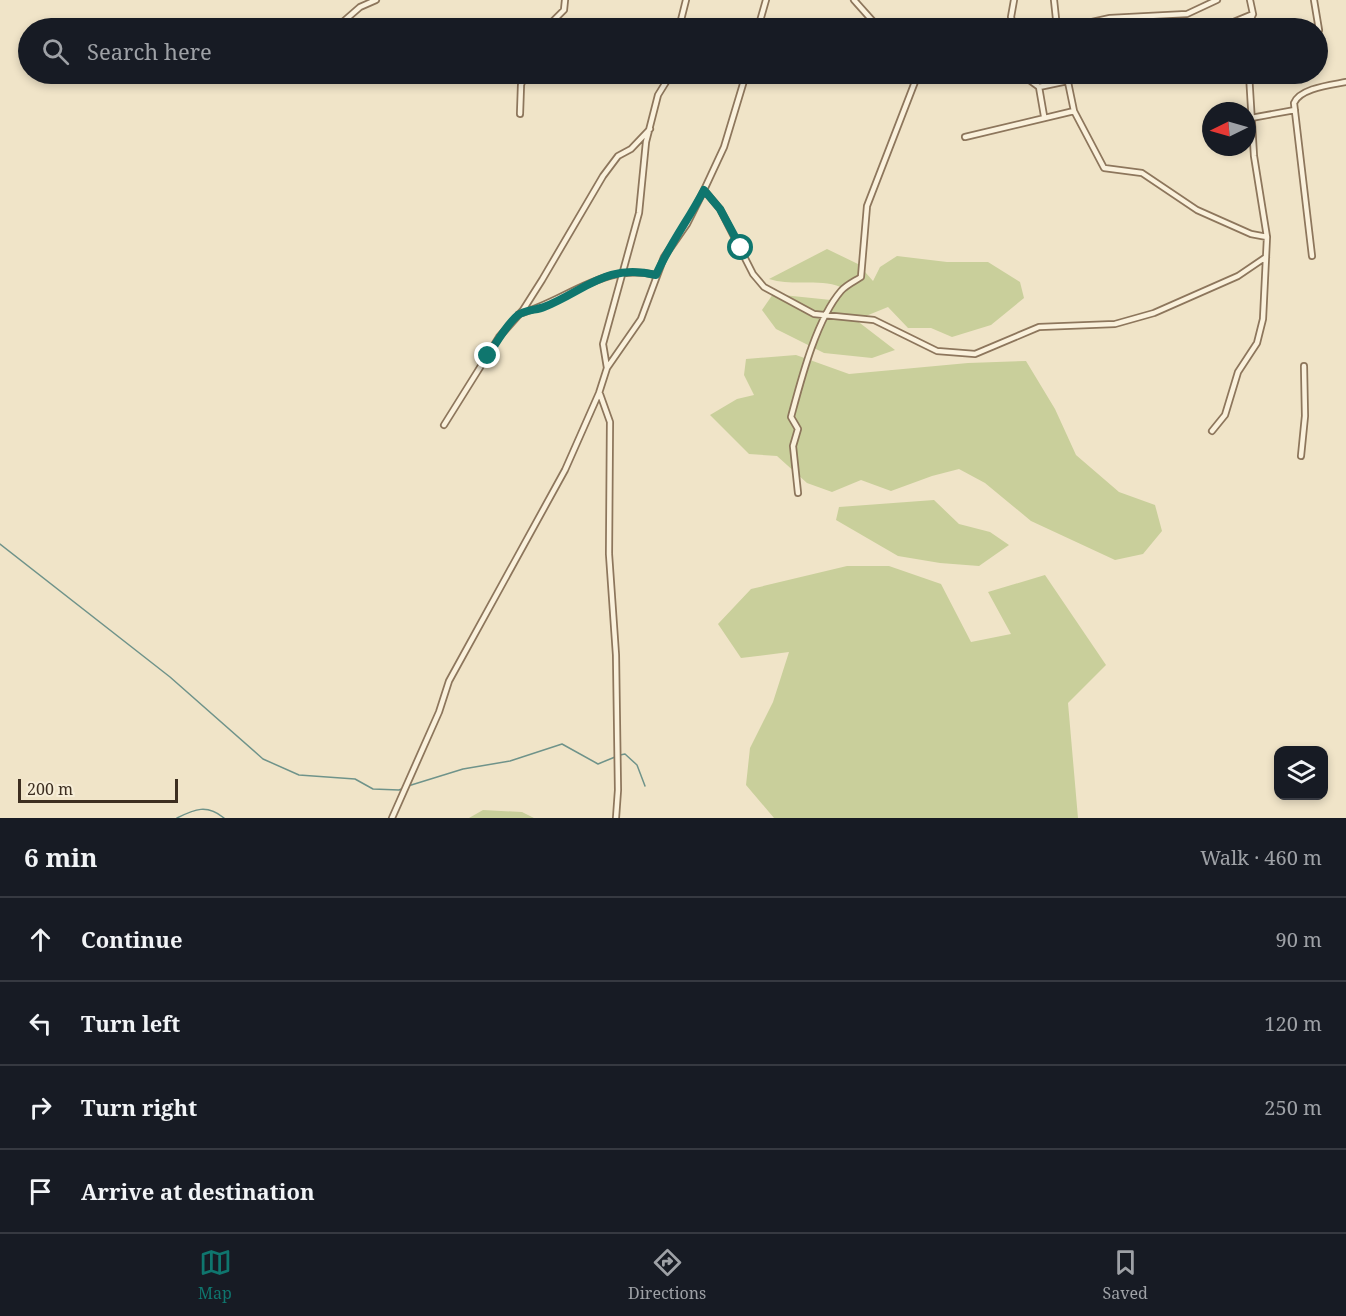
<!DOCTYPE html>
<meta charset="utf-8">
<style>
body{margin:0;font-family:"Noto Serif",serif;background:#20242c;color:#f1f3f6}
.controls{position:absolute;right:18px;bottom:18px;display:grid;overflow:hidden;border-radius:12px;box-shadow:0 3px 9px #0003}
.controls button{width:54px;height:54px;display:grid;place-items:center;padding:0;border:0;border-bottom:2px solid #363941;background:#171b24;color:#f1f3f6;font:30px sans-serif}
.compass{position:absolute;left:1202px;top:102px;width:54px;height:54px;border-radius:50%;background:#171b24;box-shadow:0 3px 9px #0003;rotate:265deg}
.scale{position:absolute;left:18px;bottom:15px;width:160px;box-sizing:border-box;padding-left:6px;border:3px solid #3d2e20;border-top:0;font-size:16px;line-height:21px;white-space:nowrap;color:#3d2e20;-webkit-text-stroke:4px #f7eed8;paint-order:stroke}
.stop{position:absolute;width:18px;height:18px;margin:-14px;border:4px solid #0f766e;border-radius:50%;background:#fff}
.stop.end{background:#0f766e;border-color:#fff;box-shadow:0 2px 6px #0008}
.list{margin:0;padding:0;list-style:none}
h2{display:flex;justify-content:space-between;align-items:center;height:78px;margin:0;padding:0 24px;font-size:26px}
h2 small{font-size:20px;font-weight:400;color:#9ea1a6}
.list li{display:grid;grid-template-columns:39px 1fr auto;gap:18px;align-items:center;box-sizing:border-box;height:84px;padding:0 24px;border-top:2px solid #363941}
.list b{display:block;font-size:22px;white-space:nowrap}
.list em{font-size:20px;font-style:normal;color:#9ea1a6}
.icon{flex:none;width:33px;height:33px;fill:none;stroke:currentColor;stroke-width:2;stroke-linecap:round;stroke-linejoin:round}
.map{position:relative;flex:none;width:1346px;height:818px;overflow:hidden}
.search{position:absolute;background:#171b24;box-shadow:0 3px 9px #0003;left:18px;right:18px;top:18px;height:66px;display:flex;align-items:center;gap:15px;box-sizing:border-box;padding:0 21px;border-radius:33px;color:#9ea1a6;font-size:22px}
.sheet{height:414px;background:#171b24}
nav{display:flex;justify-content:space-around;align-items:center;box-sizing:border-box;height:84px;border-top:2px solid #363941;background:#171b24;font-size:16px;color:#9ea1a6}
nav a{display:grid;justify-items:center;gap:3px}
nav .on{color:#0f766e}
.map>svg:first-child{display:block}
.green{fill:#c9cf9b}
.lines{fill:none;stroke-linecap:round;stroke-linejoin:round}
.stream{stroke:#6f938a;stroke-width:1.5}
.minor-casing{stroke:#8d765c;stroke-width:8}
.minor{stroke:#faf1dc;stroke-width:4.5}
.route{stroke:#0f766e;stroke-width:8}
</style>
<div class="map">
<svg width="1346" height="818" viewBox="0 0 1346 818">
<rect width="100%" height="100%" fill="#f0e4c8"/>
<path class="green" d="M827,249L858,264L873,281L880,267L897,256L947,262H988L1020,282L1024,298L991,325L952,337L931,328H908L888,307L856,320L895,350L872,358L824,353L776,329L762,310L773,294L831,300L845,289C823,277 795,287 769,279Z
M796,355L849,374L968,363L1026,361L1055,409L1076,455L1119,492L1155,505L1162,531L1143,554L1115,560L1031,521L985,483L959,469L932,476L891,491L861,480L832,492L807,483L777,456L749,454L710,415L737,399L754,395L744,375L746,359Z
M934,500L959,524L990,532L1009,545L979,566L940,563L898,556L836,520L839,507Z
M847,566H889L941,584L971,642L1011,634L988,592L1045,575L1106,665L1068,703L1078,818H774L746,785L750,748L773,702L789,652L741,658L718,624L751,589Z
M483,810L522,812L534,818H469Z"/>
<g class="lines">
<path class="stream" d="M0,544L170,677L263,759L299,775L355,779L373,789L399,790L404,788
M620,755L625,754L637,765L645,786
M408,786L463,769L510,761L562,744L598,764L615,757
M177,818C195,809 207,804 224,818"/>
<defs>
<path id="minor" d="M854,0L879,28
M1054,0L1057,28
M1314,0L1319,30
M1110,18V28
M336,28L360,7L376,0
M546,28L564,10L565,0
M679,28L686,0
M737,28H743
M758,28L766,0
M1014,28L1011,17L1014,0
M1065,28L1110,18L1187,14L1217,0
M1219,28L1253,14
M1247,28L1253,14L1250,0
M797,74H801
M1021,74L1039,87L1044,116
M255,76L261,74
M1068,82L1074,111L1104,168L1142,173L1197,210L1251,234L1267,237
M1039,87L1101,74
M520,114L521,85L525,74
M1251,118L1295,110
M965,137L1074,111
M704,190L720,209L753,274L764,287L814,314L874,320L937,351L975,354L1039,327L1115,324L1154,313L1238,276L1266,257
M1312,256L1294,103C1300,88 1331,85 1346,82
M519,314C566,301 604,262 656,275
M607,368L603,344L639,213L646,142L658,95L671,74
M600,394L610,422L609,554L616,655L618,790L616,818
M444,425L499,337L523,310L542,280L603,176L618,156L631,149L650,129
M1212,431L1225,415L1238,372L1257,343L1263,319L1267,237L1254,156L1249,74
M1301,456L1305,416L1304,366
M798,493L793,446L798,429L791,417C801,380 816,320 841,291C846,285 855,281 861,277L867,206L918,74
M392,818L439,712L449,681L565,470L599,393L607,368L641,319L664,257L687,224L704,190L724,147L746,74"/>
</defs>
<use href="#minor" class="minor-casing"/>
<use href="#minor" class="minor"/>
</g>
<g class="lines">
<path class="route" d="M488,356C496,343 506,325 518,315C525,310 537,310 544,307C586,290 606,263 656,275C669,245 689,219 704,190L720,209L741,248"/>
</g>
</svg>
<div class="controls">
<button><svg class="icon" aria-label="layers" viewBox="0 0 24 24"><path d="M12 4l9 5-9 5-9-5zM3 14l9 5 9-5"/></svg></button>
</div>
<svg class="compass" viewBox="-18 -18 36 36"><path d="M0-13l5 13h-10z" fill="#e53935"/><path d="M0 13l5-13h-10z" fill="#9ea1a6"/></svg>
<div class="scale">200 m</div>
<div class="stop" style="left:741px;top:248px"></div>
<div class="stop end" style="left:488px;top:356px"></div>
<div class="search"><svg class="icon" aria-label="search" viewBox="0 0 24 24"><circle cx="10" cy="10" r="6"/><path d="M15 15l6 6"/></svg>Search here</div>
</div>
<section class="sheet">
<h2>6 min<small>Walk · 460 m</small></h2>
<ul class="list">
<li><svg class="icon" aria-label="ahead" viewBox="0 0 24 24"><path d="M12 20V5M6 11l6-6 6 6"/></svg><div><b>Continue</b></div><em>90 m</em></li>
<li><svg class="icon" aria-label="left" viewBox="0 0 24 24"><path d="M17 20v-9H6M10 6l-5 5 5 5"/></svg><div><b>Turn left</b></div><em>120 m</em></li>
<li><svg class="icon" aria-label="right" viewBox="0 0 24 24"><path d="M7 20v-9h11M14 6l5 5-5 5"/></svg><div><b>Turn right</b></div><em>250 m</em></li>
<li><svg class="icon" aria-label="arrive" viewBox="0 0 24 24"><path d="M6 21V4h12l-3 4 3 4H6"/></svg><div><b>Arrive at destination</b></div></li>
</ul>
</section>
<nav>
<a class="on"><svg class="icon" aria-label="map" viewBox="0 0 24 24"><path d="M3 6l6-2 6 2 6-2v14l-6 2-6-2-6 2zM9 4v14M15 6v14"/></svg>Map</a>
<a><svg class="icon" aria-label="directions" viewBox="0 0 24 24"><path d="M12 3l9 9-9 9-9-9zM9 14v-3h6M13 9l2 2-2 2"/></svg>Directions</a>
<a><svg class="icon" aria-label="saved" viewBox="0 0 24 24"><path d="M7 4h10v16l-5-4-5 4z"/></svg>Saved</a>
</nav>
